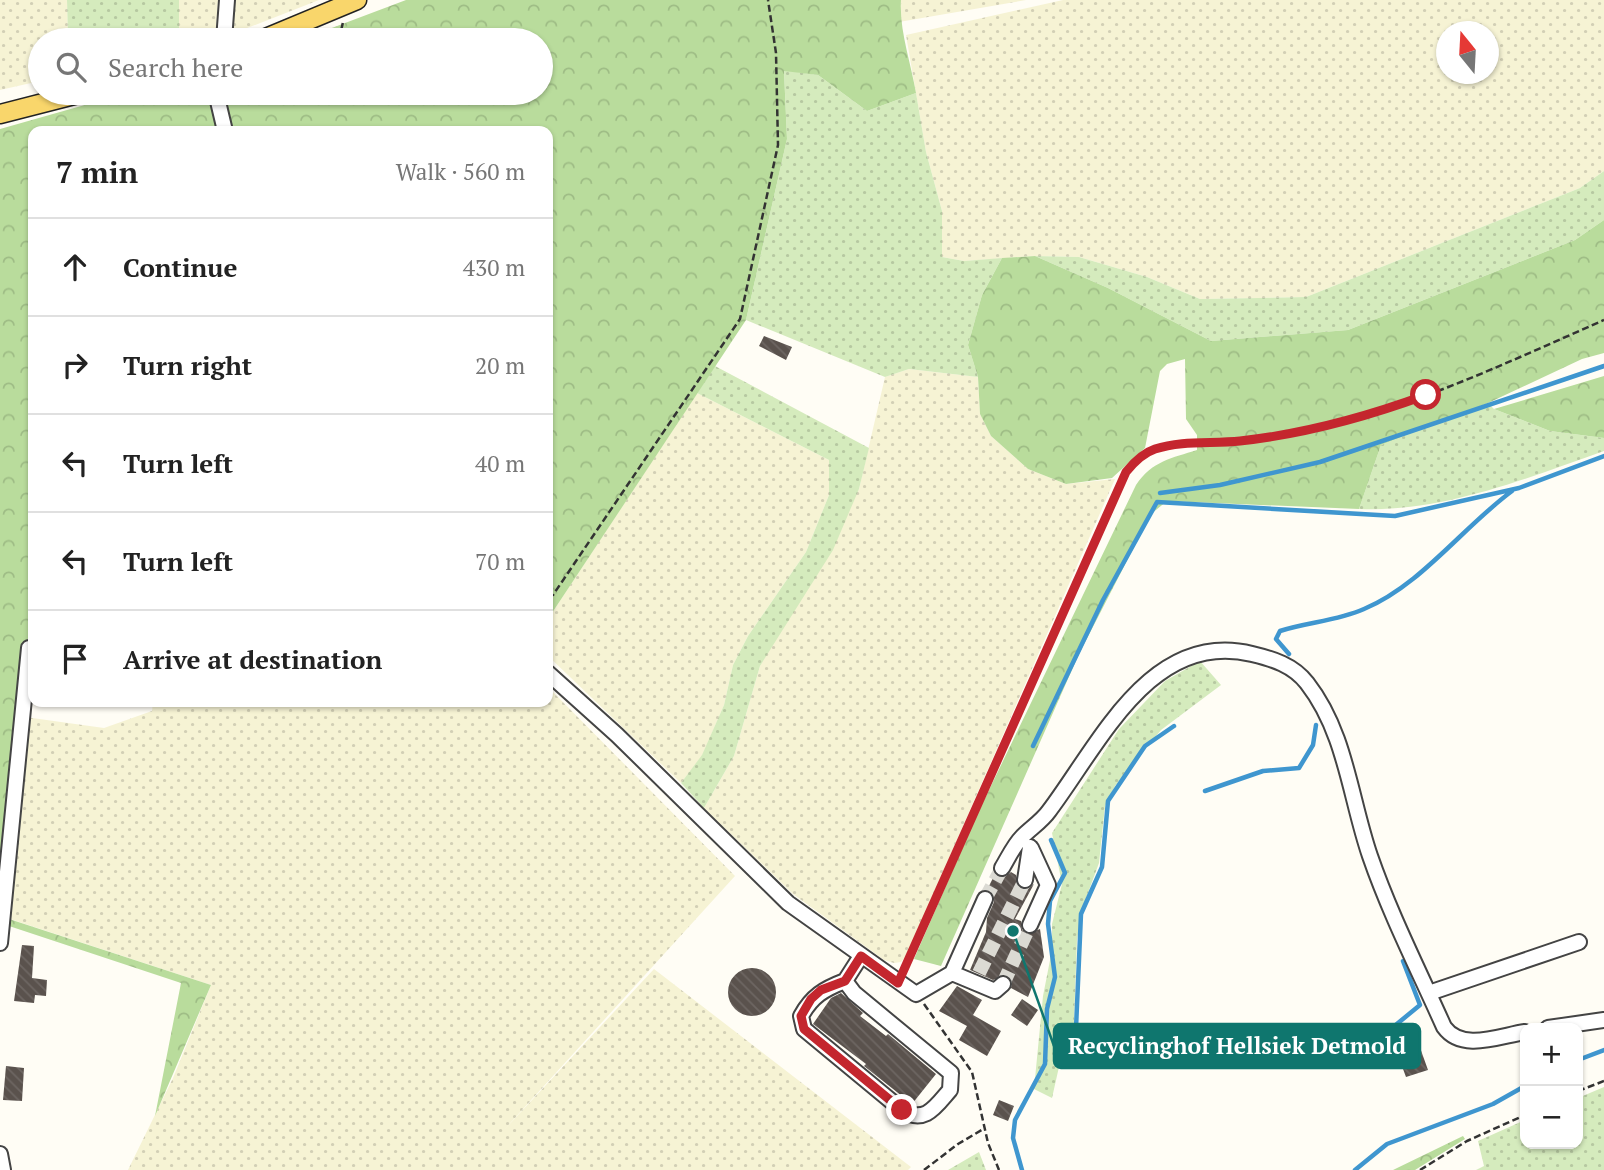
<!DOCTYPE html>
<meta charset="utf-8">
<style>
body{margin:0;font-family:"PT Serif",serif;background:#f2f2f2;color:#222}
.controls{position:absolute;right:21px;bottom:21px;display:grid;overflow:hidden;border-radius:14px;box-shadow:0 2px 5px #0004}
.controls button{width:63px;height:63px;display:grid;place-items:center;padding:0;border:0;border-bottom:2px solid #e0e0e0;background:#fff;color:#222;font:35px sans-serif}
.compass{position:absolute;left:1436px;top:21px;width:63px;height:63px;border-radius:50%;background:#fff;box-shadow:0 2px 5px #0004;rotate:342deg}
.stop{position:absolute;width:21px;height:21px;margin:-16px;border:5px solid #c4262e;border-radius:50%;background:#fff}
.stop.end{background:#c4262e;border-color:#fff;box-shadow:0 2px 7px #0008}
.list{margin:0;padding:0;list-style:none}
h2{display:flex;justify-content:space-between;align-items:center;height:91px;margin:0;padding:0 28px;font-size:30px}
h2 small{font-size:23px;font-weight:400;color:#767676}
.list li{display:grid;grid-template-columns:46px 1fr auto;gap:21px;align-items:center;box-sizing:border-box;height:98px;padding:0 28px;border-top:2px solid #e0e0e0}
.list b{display:block;font-size:26px;white-space:nowrap}
.list em{font-size:23px;font-style:normal;color:#767676}
.icon{flex:none;width:38px;height:38px;fill:none;stroke:currentColor;stroke-width:2;stroke-linecap:round;stroke-linejoin:round}
.map{position:relative;flex:none;width:1604px;height:1170px;overflow:hidden}
.search{position:absolute;background:#fff;box-shadow:0 2px 5px #0004;left:28px;top:28px;width:525px;height:77px;display:flex;align-items:center;gap:18px;box-sizing:border-box;padding:0 24px;border-radius:38px;color:#767676;font-size:26px}
.panel{position:absolute;background:#fff;box-shadow:0 2px 5px #0004;left:28px;top:126px;width:525px;height:581px;border-radius:14px}
.map>svg:first-child{display:block}
.farmland{fill:url(#farmland-dots);fill-rule:evenodd}
.grass{fill:url(#grass-dots)}
.forest{fill:url(#forest-crowns)}
.lines{fill:none;stroke-linecap:round;stroke-linejoin:round}
.stream{stroke:#3f96cf;stroke-width:4.5}
.building{fill:url(#building-back-hatch)}
.minor-tunnel{stroke:#dbdad3;stroke-width:14;stroke-dasharray:14 7;stroke-linecap:butt}
.minor-casing{stroke:#444;stroke-width:18}
.major-casing{stroke:#222;stroke-width:21}
.path{stroke:#333;stroke-width:2.5;stroke-dasharray:7 3.5;stroke-linecap:butt}
.minor{stroke:#fff;stroke-width:14}
.major{stroke:#f9d66b;stroke-width:18}
.route{stroke:#c4262e;stroke-width:9}
.leader{fill:none;stroke:#0f766e;stroke-width:2.5}
.callout-dot{fill:#0f766e;stroke:#fff;stroke-width:2.5}
.callout{fill:#0f766e;stroke:#0f766e;stroke-width:2.5}
.callout-label{font-size:23px;text-anchor:middle;font-weight:bold;fill:#fff}
</style>
<div class="map">
<svg width="1604" height="1170" viewBox="0 0 1604 1170">
<defs>
<pattern id="farmland-dots" width="8" height="8" patternUnits="userSpaceOnUse" patternTransform="scale(1.75)"><rect width="8" height="8" fill="#f6f3d4"/><path d="M2 2h.1M6 6h.1" fill="none" stroke="#d2cfb5" stroke-width="1.8" stroke-linecap="round"/></pattern>
<pattern id="grass-dots" width="8" height="8" patternUnits="userSpaceOnUse" patternTransform="scale(1.75)"><rect width="8" height="8" fill="#d5ebbd"/><path d="M2 2h.1M6 6h.1" fill="none" stroke="#b6c8a1" stroke-width="1.8" stroke-linecap="round"/></pattern>
<pattern id="forest-crowns" width="20" height="18" patternUnits="userSpaceOnUse" patternTransform="scale(1.75)"><rect width="20" height="18" fill="#b9dc9c"/><path d="M2 6a3 3 0 1 1 6 0M12 15a3 3 0 1 1 6 0" fill="none" stroke="#9ebc85"/></pattern>
<pattern id="building-back-hatch" width="6" height="6" patternUnits="userSpaceOnUse" patternTransform="scale(1.75)"><rect width="6" height="6" fill="#5a524d"/><path d="M-1 5l2 2M0 0l6 6M5-1l2 2" fill="none" stroke="#6d6662"/></pattern>
</defs>
<rect width="100%" height="100%" fill="#fffdf5"/>
<path class="farmland" d="M0,0H67L68,40H40V81L0,90Z
M179,0H218L215,40H179Z
M235,0H319L232,34Z
M901,0H1026L899,22Z
M1063,0H1604V171L1580,188L1306,297L1200,299L1147,277L1079,257L1035,256L964,261L942,257V211L926,152L906,35ZM1446,32H1488V74H1446Z
M909,369L978,377L980,414L991,436L1028,469L1066,484L1115,479L906,956L901,962L894,963L884,960L793,894L704,808L734,756L760,666L859,489L885,377Z
M697,393L829,460V495L806,552L748,636L733,665L724,705L702,756L681,783L548,656V619Z
M548,687L735,876L503,1131L654,969L911,1167L908,1170H128L173,1078L211,985L7,918L25,717L104,728L152,711L153,702H548Z"/>
<path class="grass" d="M67,0H179V40H68Z
M784,70L818,75L867,111L916,93L926,152L942,211V257L964,261L1002,258L982,295L968,345L978,377L909,369L885,377L746,320L787,139Z
M1604,171V220L1575,240L1348,330L1211,341L1108,288L1035,256L1079,257L1147,277L1200,299L1306,297L1580,188Z
M715,366L869,448L859,489L833,550L760,666L734,756L704,808L681,783L702,755L724,705L733,665L748,636L806,552L829,495V460L697,393Z
M1488,403L1494,409L1550,431L1604,438V451C1528,478 1441,513 1359,509L1381,445Z
M1200,661L1221,685L1161,730L1115,786L1105,806L1099,863L1082,909L1077,940L1073,1048L1063,1049L1052,1098L1034,1089L1043,996L1052,950V924L1062,884L1052,833L1119,729L1165,681Z
M1604,1087V1170H1476L1484,1166L1478,1141L1525,1120V1144H1578V1098Z
M979,1152L986,1170H948Z"/>
<path class="forest" d="M406,0H901C899,30 911,63 916,93L867,111L818,75L784,71L787,139L746,320L548,619V131H33V646L0,921V129L127,93H541V40H300Z
M1604,220V353L1582,359L1488,403L1381,445L1359,509L1167,501L1151,514L1079,654L941,966L914,959L976,817L1136,485C1152,461 1172,458 1197,450V435L1186,419L1185,359L1167,364L1160,371L1145,448L1112,478L1066,484L1028,469L991,436L980,414L978,377L968,345L982,295L1002,258L1035,256L1108,288L1211,341L1348,330L1575,240Z
M1604,376V438L1550,431L1494,409Z
M6,918L211,985L155,1116L181,983L6,925Z
M1463,1136L1465,1139L1415,1170H1393Z"/>
<g class="lines">
<path class="stream" d="M1160,493L1220,485L1320,462L1604,366
M1289,654L1276,639L1280,631C1308,622 1337,621 1364,609C1420,586 1463,527 1512,491
M1033,746L1103,600L1157,502L1395,516L1519,488L1604,456
M1205,791L1263,771L1299,768L1313,745L1316,725
M1388,1039L1392,1028L1420,1005L1403,961
M1075,1051L1081,914L1102,867L1108,801L1145,746L1174,726
M1578,1060L1604,1050
M1022,1170L1013,1138L1015,1120L1045,1064L1047,1009L1055,977L1048,924L1050,901L1065,873L1051,840
M1355,1170L1387,1144L1493,1104L1525,1086"/>
</g>
<path class="building" d="M764,336L792,347L786,360L759,346Z
M1011,872L1016,875L1020,888L1028,889L1034,884L1015,919L1021,921L1022,930L1027,934L1040,929L1044,957L1028,997L1011,988L1012,981L1007,975L993,980L970,970L986,932L987,918L994,902L993,894L987,890L995,874L1003,878Z
M22,945L34,946L32,978L47,980L46,996L35,995L34,1003L14,1001Z
M728 992a24 24 0 1 1 48 0a24 24 0 1 1-48 0Z
M957,986L982,1000L973,1015L1001,1031L987,1056L959,1040L967,1026L939,1011Z
M841,993L863,1013L860,1016L886,1036L888,1034L936,1074L912,1104L864,1066L866,1064L813,1024L831,998Z
M1022,999L1038,1010L1027,1026L1011,1015Z
M1418,1042L1428,1070L1406,1077L1396,1050Z
M6,1066L24,1068L22,1101L3,1100Z
M999,1100L1014,1106L1008,1121L993,1115Z"/>
<g class="lines">
<path class="minor-tunnel" d="M985,899L1002,868
M979,973L1025,880
M1003,984L1030,925"/>
<defs>
<path id="minor" d="M224,40L227,0
M216,93L225,131
M548,673L617,735L788,903L916,994L952,973L985,899
M1002,868C1008,858 1014,845 1022,837C1031,828 1042,821 1049,811C1099,745 1151,629 1252,654C1273,659 1293,665 1307,683C1346,733 1350,798 1370,856C1390,914 1419,971 1444,1027C1462,1052 1499,1036 1525,1032
M1025,880L1030,847
M1030,925L1048,885L1031,848
M0,943L29,648
M952,973L995,991L1003,984
M845,981C824,989 812,996 801,1016L804,1029L902,1110C925,1125 936,1106 950,1090L951,1073L854,993L845,981L861,956
M1429,993L1579,942
M1548,1028L1604,1020
M0,1154L3,1170"/>
<path id="major" d="M261,40L357,0
M0,114L82,93"/>
</defs>
<use href="#minor" class="minor-casing"/>
<use href="#major" class="major-casing"/>
<path class="path" d="M339,40L343,22
M231,97L240,93
M548,598L553,595L740,319L778,145L776,53L768,0
M904,970L1119,484C1131,463 1143,452 1167,447C1215,440 1263,440 1310,430C1413,408 1508,362 1604,320
M924,1004L972,1072L988,1143L999,1170
M1578,1091L1604,1081
M924,1170L958,1144L985,1128
M1420,1170L1467,1141L1525,1115"/>
<use href="#minor" class="minor"/>
<use href="#major" class="major"/>
</g>
<g class="lines">
<path class="route" d="M902,1110L804,1029L801,1016L811,999L821,990L845,981L861,956L898,983L1126,472C1134,462 1143,453 1155,449C1182,440 1212,444 1240,441C1304,434 1366,417 1426,395"/>
</g>
<path class="leader" d="M1013 931L1054 1046"/>
<circle class="callout-dot" cx="1013" cy="931" r="7"/>
<rect class="callout" x="1054" y="1024" width="366" height="44" rx="7"/>
<g class="callout-label">
<text x="1237" y="1054">Recyclinghof Hellsiek Detmold</text>
</g>
</svg>
<div class="controls">
<button>+</button>
<button>−</button>
</div>
<svg class="compass" viewBox="-18 -18 36 36"><path d="M0-13l5 13h-10z" fill="#e53935"/><path d="M0 13l5-13h-10z" fill="#767676"/></svg>
<div class="stop" style="left:1426px;top:395px"></div>
<div class="stop end" style="left:902px;top:1110px"></div>
<div class="search"><svg class="icon" aria-label="search" viewBox="0 0 24 24"><circle cx="10" cy="10" r="6"/><path d="M15 15l6 6"/></svg>Search here</div>
<section class="panel">
<h2>7 min<small>Walk · 560 m</small></h2>
<ul class="list">
<li><svg class="icon" aria-label="ahead" viewBox="0 0 24 24"><path d="M12 20V5M6 11l6-6 6 6"/></svg><div><b>Continue</b></div><em>430 m</em></li>
<li><svg class="icon" aria-label="right" viewBox="0 0 24 24"><path d="M7 20v-9h11M14 6l5 5-5 5"/></svg><div><b>Turn right</b></div><em>20 m</em></li>
<li><svg class="icon" aria-label="left" viewBox="0 0 24 24"><path d="M17 20v-9H6M10 6l-5 5 5 5"/></svg><div><b>Turn left</b></div><em>40 m</em></li>
<li><svg class="icon" aria-label="left" viewBox="0 0 24 24"><path d="M17 20v-9H6M10 6l-5 5 5 5"/></svg><div><b>Turn left</b></div><em>70 m</em></li>
<li><svg class="icon" aria-label="arrive" viewBox="0 0 24 24"><path d="M6 21V4h12l-3 4 3 4H6"/></svg><div><b>Arrive at destination</b></div></li>
</ul>
</section>
</div>
